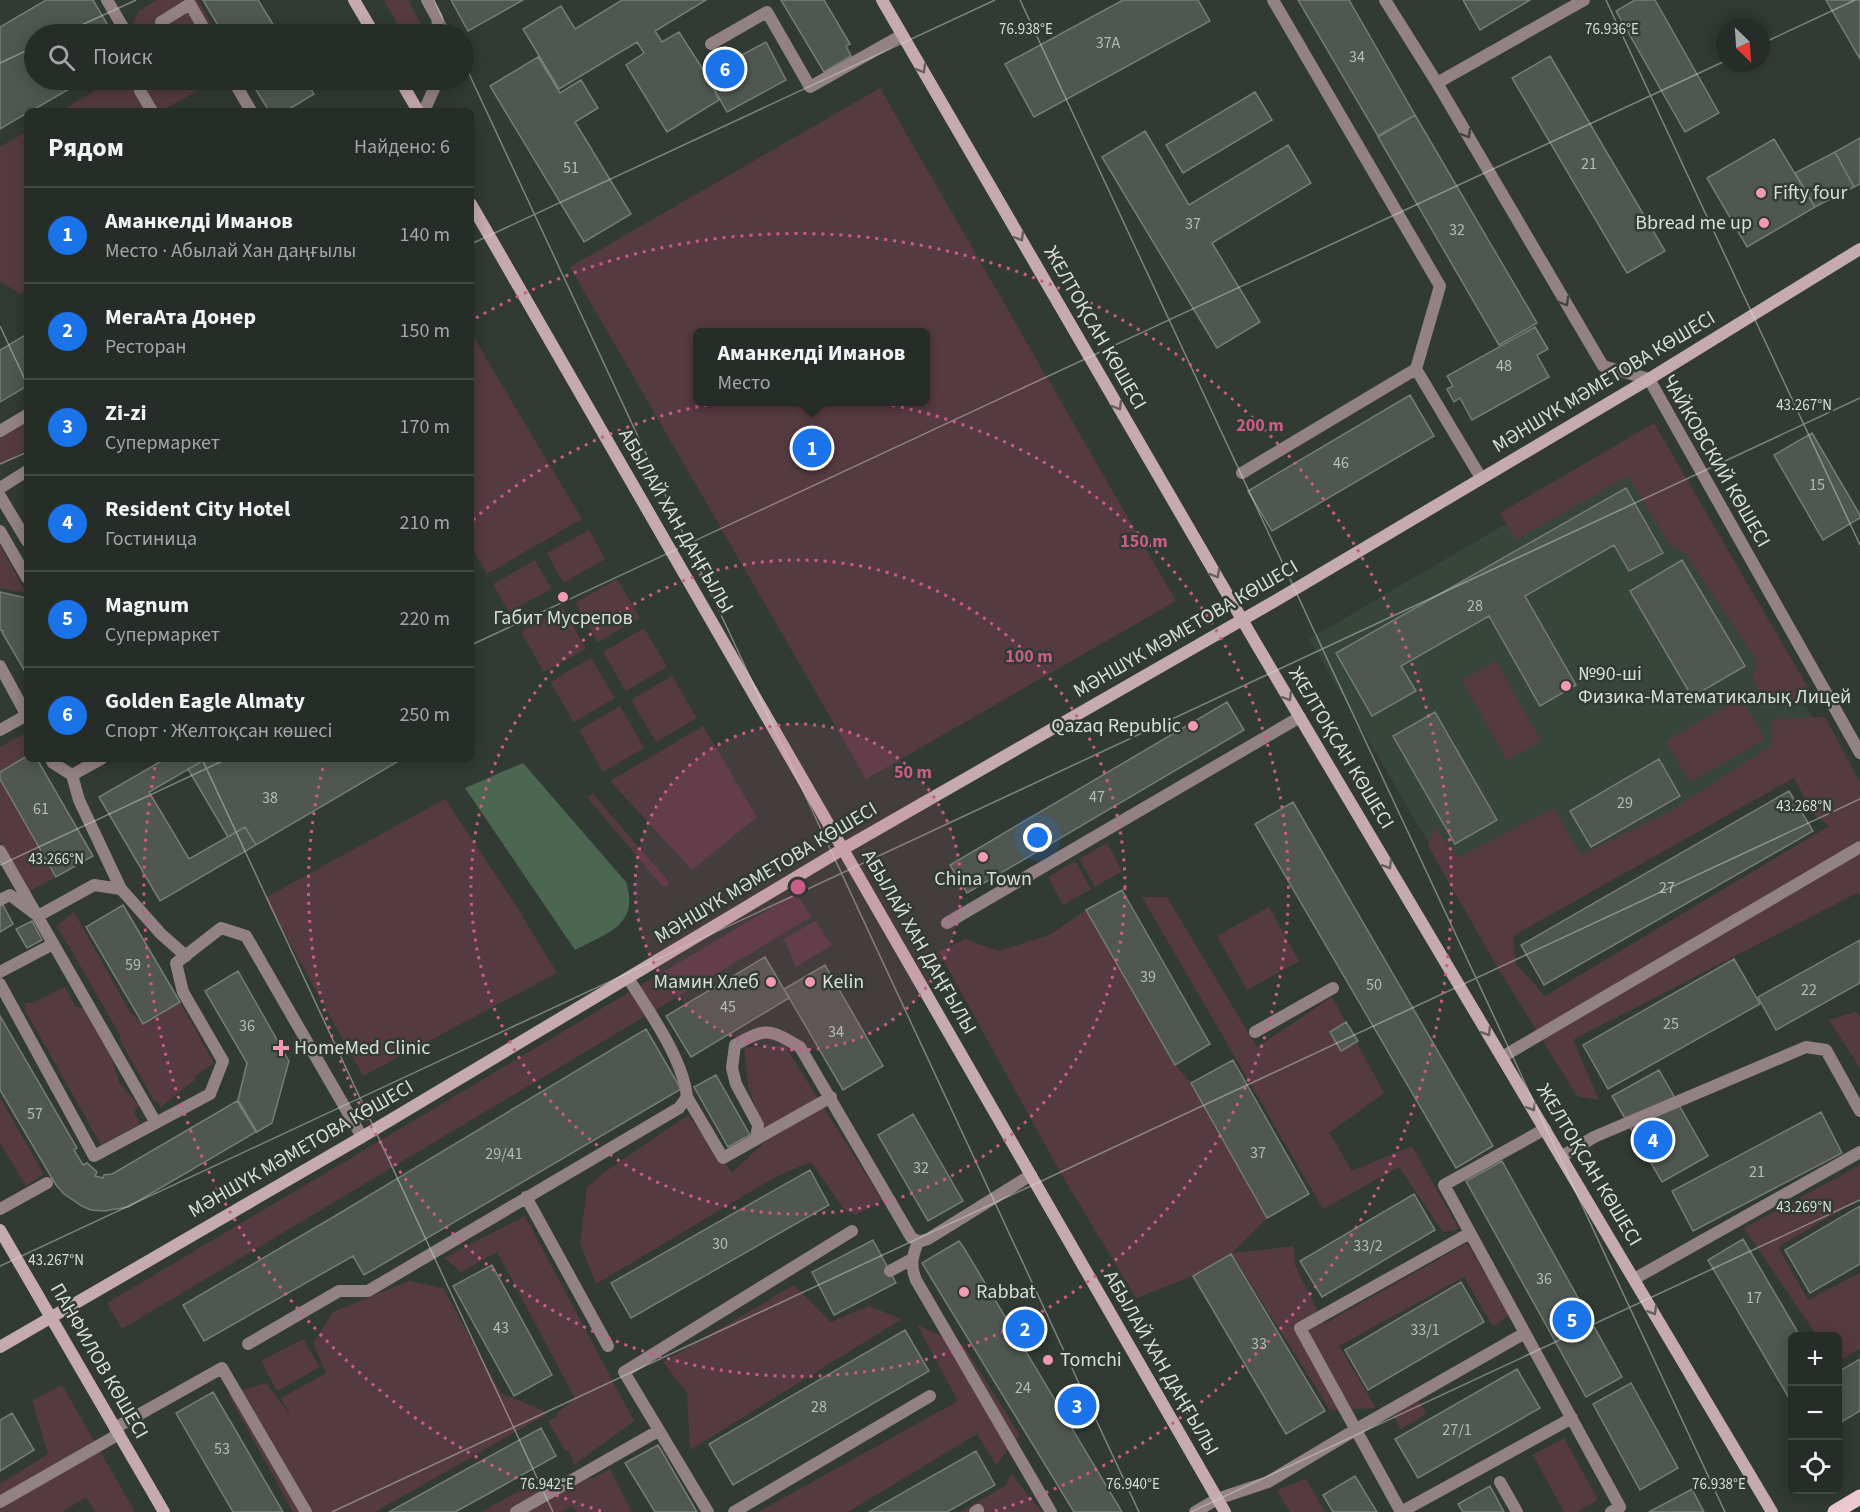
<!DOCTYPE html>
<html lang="ru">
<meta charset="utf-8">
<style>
body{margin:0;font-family:"Source Sans 3",sans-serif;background:#323833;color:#f1f3f6}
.controls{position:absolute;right:18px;bottom:18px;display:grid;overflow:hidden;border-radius:9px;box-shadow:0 3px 15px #0003}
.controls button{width:54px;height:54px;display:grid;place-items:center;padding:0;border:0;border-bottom:2px solid #424844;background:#262c27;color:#f1f3f6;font:30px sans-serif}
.compass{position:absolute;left:1716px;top:18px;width:54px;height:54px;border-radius:50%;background:#262c27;box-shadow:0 3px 15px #0003;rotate:155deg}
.you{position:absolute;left:1038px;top:838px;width:21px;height:21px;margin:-15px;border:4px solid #fff;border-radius:50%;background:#1a73e8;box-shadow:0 0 0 9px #1a73e833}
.badge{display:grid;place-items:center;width:39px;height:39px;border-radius:50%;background:#1a73e8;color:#fff;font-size:20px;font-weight:700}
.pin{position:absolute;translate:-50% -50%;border:3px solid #fff;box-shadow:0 2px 6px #0006}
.popup{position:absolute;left:693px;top:328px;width:237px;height:78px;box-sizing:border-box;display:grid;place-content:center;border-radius:9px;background:#262c27;filter:drop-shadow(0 2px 4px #0005);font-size:20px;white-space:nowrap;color:#a4a7a7}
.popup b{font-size:22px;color:#f1f3f6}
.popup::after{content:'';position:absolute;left:50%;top:100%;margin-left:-12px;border:12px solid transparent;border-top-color:#262c27}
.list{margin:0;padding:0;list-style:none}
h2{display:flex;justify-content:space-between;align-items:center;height:78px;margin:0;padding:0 24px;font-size:26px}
h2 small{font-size:20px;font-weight:400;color:#a4a7a7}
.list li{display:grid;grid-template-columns:39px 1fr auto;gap:18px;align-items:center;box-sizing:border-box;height:96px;padding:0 24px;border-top:2px solid #424844}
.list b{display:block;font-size:22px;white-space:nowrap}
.list p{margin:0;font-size:20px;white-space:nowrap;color:#a4a7a7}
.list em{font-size:20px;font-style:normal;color:#a4a7a7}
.icon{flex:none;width:33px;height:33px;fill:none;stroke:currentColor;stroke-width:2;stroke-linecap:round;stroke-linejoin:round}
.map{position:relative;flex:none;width:1860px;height:1512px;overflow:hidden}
.search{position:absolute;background:#262c27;box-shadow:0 3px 15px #0003;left:24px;top:24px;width:450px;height:66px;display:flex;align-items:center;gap:15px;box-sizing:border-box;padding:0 21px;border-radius:33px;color:#a4a7a7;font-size:22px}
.panel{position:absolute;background:#262c27;box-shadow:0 3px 15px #0003;left:24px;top:108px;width:450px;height:654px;border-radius:9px}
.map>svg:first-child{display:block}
.built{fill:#38453b}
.green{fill:#553a41;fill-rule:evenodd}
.water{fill:#4b6752}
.building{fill:#4f5750;stroke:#747d76;stroke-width:1.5}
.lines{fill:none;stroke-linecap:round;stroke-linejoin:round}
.lane{stroke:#928185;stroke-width:12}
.street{stroke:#928185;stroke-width:12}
.secondary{stroke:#c5aab0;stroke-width:12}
.primary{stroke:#ecc9d2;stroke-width:15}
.oneway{stroke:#65615f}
.oneway2{stroke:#404540}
.ticks{fill:none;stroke:#d9deda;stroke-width:1.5;stroke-opacity:0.45}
.ring{fill:none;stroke:#ca5d87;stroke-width:3;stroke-dasharray:3 6}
.poi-dot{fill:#f19ab2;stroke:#323a34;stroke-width:2}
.labels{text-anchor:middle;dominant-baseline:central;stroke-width:5;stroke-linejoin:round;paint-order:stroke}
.number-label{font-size:16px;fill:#b6bcb8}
.poi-label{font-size:20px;fill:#d9deda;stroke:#323a34;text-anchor:start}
.street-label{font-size:20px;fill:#d9deda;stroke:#323a34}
.ticks-label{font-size:15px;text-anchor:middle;fill:#d9deda;stroke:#323a34;stroke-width:5;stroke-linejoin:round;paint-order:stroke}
.centre{fill:#ca5d87;stroke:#323a34;stroke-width:3}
.ring-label{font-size:18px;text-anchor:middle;font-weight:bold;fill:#ca5d87;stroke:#323a34;stroke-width:5;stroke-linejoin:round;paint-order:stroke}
</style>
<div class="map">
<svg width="1860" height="1512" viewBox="0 0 1860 1512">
<rect width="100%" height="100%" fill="#323a34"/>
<path class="built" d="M1653,438L1822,733L1481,932L1309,639Z"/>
<path class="green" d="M156,0H198L217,34H128L138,12Z
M384,0H408L427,34H403Z
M110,80H218L161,111H61L108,83Z
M880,88L1176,601L866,779L570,267ZM698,332H926V402H698Z
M27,131V290L20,294L0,281V147Z
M471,333L582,519L487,574L471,546Z
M27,415V449L0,465V432Z
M1654,423L1817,703L1772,706L1752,681L1757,660L1685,553L1670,545L1628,476L1516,540L1500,513Z
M589,530L605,559L563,583L547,553Z
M0,545L24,589L26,593L0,588Z
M535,560L551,589L509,612L493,584Z
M617,579L640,618L598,642L575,603Z
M563,608L586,649L544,672L521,632Z
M644,628L667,667L626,691L603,652Z
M591,658L615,698L574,722L550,682Z
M1496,661L1541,741L1507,760L1462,680Z
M672,676L697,718L656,742L631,700Z
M1741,698L1765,739L1690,782L1666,741Z
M620,706L644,748L603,772L579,730Z
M1825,717L1860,782V896L1857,893L1573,1040L1599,1100L1577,1096L1499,970L1428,846L1434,827L1458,858L1554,808L1581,855L1667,813L1771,746L1772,719ZM1794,778L1813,814L1829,826L1545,996L1516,964L1513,936Z
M703,726L757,817L692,870L610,781Z
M24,734L27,740V756L0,772V747Z
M0,779L56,877L29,892L0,842Z
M593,794L668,881V886H662L587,797Z
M445,799L511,898L557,973L363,1076L265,898Z
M1107,843L1122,871L1095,887L1079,859Z
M1075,861L1091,889L1063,905L1048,877Z
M796,893L811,917L122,1329L107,1303Z
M1142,897H1167L1257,1047L1332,997L1384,1093L1329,1133L1352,1171L1412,1146L1459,1229L1443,1232L1399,1167L1323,1209Z
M1269,907L1299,961L1247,990L1217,936Z
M1086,910L1175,1065L1191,1083L1267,1218L1232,1253L1294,1246L1295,1265L1324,1324L1467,1243L1510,1315L1493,1326L1464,1277L1339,1346L1376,1408L1330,1410L1232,1254L1193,1276L1136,1298L1059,1170L939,952L965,939L999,951L1049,935Z
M74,912L131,1014L144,1023L180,1002L214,1063L195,1076V1080L161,1107L157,1101L155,1102L119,1038L121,1037L70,948L56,926Z
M815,921L832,945L796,967L784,939Z
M65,987L76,1007L84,1008L111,1055L119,1082L139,1106L134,1112L140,1124L101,1145L24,1008L26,1007L23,1002L34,1003Z
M1856,1012L1860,1017V1068L1829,1020Z
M785,1046L882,1200L856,1215L844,1209L811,1162L777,1176L596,1284L580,1243L587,1187L606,1171L688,1115L732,1173L767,1140L748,1086L744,1047Z
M0,1098L44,1174L26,1186L0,1143Z
M1860,1165V1199L1778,1247L1808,1300L1860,1273V1349L1838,1361V1336H1817L1744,1228Z
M525,1216L634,1421L574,1465L569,1450L566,1452L548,1421L558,1416L557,1413L575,1398L497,1252L461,1272L444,1258Z
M409,1281L443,1288L501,1393L549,1413L375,1512H293L228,1394L266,1383L292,1418L281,1398L326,1373L313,1343L333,1312Z
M794,1285L831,1322L869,1306L902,1319L690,1450L687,1393L663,1362Z
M917,1325L963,1345L1020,1435L996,1465L977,1434L848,1512H758L958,1401Z
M303,1339L320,1367L277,1391L261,1361Z
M62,1385L135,1512H95L86,1497L62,1512H0V1484L48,1454L32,1400Z
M1419,1400L1426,1414L1401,1429L1393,1415Z
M1564,1438L1598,1500L1577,1512H1564L1533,1455Z
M610,1469L632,1512H577L571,1506L562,1512H481L528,1486L593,1478Z
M1011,1474L1042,1512H960L1006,1485Z
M1306,1479L1325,1512H1290L1277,1490Z"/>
<path class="water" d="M523,763L626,882C640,926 606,933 575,950L465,788Z"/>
<path class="building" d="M46,0H93L113,34H34V80H85L31,111H27V113L0,129V27Z
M203,0H258L279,34H223Z
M451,0H523L468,31Z
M622,0H706L655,31L662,42L679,32L706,74L719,100L667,132L626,65L644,53L637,42L559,89L523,29L561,6L575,29Z
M781,0H824L850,44L846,46L851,56L824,72Z
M1123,0H1198L1210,21L1034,117L1005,64Z
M1298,0H1349L1415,115L1378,136Z
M1463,0H1530L1480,30Z
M1635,0H1655L1719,113L1685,132L1616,11Z
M1826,0H1860V59Z
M766,42L786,80L727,112L706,74Z
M1550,56L1665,251L1627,273L1512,78Z
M538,57L560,93L581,80L598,108L575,122L631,214L584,242L490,86Z
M250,80H305L314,94L286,111H269Z
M1255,92L1272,120L1183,173L1166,145Z
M1415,115L1537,323L1499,345L1378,137Z
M1145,131L1189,205L1288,145L1311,183L1212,243L1260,322L1217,348L1102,157Z
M1860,138V184L1854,187L1835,152Z
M1774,139L1815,207L1747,247L1707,178Z
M1835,152L1854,187L1815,207L1795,173Z
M1535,327L1548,349L1537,355L1549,377L1472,420L1460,398L1454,402L1447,389L1453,386L1447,376Z
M27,334V386L0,402V350Z
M1410,395L1434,436L1272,531L1248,491Z
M1812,433L1860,515V518L1823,540L1774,455Z
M1626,488L1663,553L1629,571L1614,545L1525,596L1576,685L1540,706L1489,616L1401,666L1416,691L1372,716L1336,653Z
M1682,560L1745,666L1692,697L1630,591Z
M0,592L27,598V675L2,632L3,631L0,630Z
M1227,702L1244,730L967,893L950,865Z
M1435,712L1497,820L1455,844L1393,736Z
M27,756V759H37L93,856L56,877L0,779V772Z
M165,759H206L149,792L189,859L245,827L256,845L160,901L99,797Z
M206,759H402L256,845L245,827L228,837L188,769Z
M1659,759L1680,796L1591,847L1570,811Z
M1789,791L1813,831L1544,985L1521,945Z
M1293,802L1493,1146L1456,1168L1255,824Z
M1122,890L1210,1044L1175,1065L1086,910Z
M3,905L13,924L0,932V906Z
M123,905L180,1002L143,1024L86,927Z
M32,921L42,940L27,948L16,929Z
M1860,940V983L1776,1030L1758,997Z
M765,957L789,998L691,1057L666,1016Z
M1734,959L1760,1004L1608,1089L1583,1045Z
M825,965L883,1066L843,1090L784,989Z
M238,971L289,1061L272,1123L257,1132L238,1100L247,1063L205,991Z
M0,1016L77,1148L74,1150L83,1165L87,1163L97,1172L95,1176L103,1178L104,1175L112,1174L119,1170L237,1101L256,1132L128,1207L104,1211L91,1210L82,1206L64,1194L56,1185L0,1090Z
M1346,1022L1358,1041L1341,1051L1330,1032Z
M646,1029L681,1089L364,1275L353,1256L204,1341L183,1305L330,1219Z
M1233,1060L1309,1194L1267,1218L1191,1083Z
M1659,1070L1708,1156L1662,1182L1612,1096Z
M716,1075L750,1135L728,1147L694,1087Z
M1821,1112L1842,1153L1693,1231L1672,1191Z
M913,1114L963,1201L928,1221L878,1135Z
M1502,1161L1622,1377L1586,1397L1466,1181Z
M810,1170L829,1205L631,1318L611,1283Z
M1414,1194L1435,1230L1322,1297L1300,1261Z
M1860,1206V1264L1810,1293L1785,1250Z
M1743,1239L1800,1336H1792V1396L1789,1398L1708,1260Z
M873,1240L896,1283L834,1315L812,1272Z
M959,1241L964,1248L1122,1512H1074L922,1263Z
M1231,1254L1325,1411L1286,1434L1193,1276Z
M492,1265L552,1375L514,1396L453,1286Z
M1461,1282L1484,1322L1368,1390L1345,1350Z
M905,1330L929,1371L733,1485L709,1444Z
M1860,1359V1411L1838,1424V1372Z
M1517,1369L1540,1408L1418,1478L1395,1439Z
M1631,1383L1678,1468L1640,1490L1593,1404Z
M213,1392L236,1431L283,1512H233L176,1413Z
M12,1413L34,1450L0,1471V1420Z
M541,1428L556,1456L486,1495L455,1512H389Z
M658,1445L697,1512H655L625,1463Z
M976,1451L995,1485L947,1512H869Z
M1355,1476L1377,1512H1333L1323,1495Z
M1490,1486L1504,1512H1463L1458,1504Z
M1692,1489L1704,1512H1649Z"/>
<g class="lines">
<path class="lane" d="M107,0L127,34
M427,0L437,18L439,34
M1273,0L1440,286L1416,369L1481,478
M161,22L190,4L207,34
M711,44L767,12L810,87L902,35
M140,80V91L152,111
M233,80L251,111
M424,111L438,80
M0,431L27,415
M1242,473L1416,369
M0,496L27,541
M0,531L27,578
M0,666L27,716
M0,730L27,715
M51,759L53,763L72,775L101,759
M72,775L79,800L121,889
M0,851L156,1123
M0,900L10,895L38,916L94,885L121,889L161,934L186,956
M947,923L1300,717
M0,972L53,944
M0,984L94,1156L210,1094L223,1061L183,992L176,963L221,928L246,936L362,1137
M1255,1032L1333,988
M687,1097L723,1158L831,1097
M1545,1129L1444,1185L1620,1507L1611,1512
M756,1139L758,1125L736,1084L732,1068L735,1045C767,1027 769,1029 800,1047L911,1237L918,1242L928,1239L1031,1175
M1561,1157L1594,1137L1806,1047L1826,1050L1860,1111
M526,1197L608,1346
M0,1209L47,1183
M918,1242C912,1257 910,1265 916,1280L1051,1512
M890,1271L912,1259
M1634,1279L1860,1152
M248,1344L339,1291H368L679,1108L687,1097C683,1059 649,1011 628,978
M115,1428L222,1368L306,1512
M1500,1482L1517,1512
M0,1502L119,1434
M516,1512L658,1431
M708,1512L624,1372L852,1231
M734,1512L930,1396
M975,1512L978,1510
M1195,1512L1217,1499L1268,1482L1355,1430L1525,1333
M1401,1512L1300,1328L1470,1233
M1401,1512L1572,1418"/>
<path class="street" d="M1385,0L1437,83L1603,366L1649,379L1860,753
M1437,83L1584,0
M0,488L27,471
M1502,1057L1860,847"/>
<path class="secondary" d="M354,0L374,34
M882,0L1258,647L1772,1512
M400,80L418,111
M471,204L1225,1512
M0,1230L164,1512
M0,1347L362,1137L843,849L1275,601L1649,379L1860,249"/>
<path class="primary" d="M1835,1512L1860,1497"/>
</g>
<defs><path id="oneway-chevron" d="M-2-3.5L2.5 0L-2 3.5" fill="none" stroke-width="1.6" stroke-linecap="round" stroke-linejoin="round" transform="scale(1.5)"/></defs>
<g class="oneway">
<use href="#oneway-chevron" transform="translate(922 69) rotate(60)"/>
<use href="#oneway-chevron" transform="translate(1020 237) rotate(60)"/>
<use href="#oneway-chevron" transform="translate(1118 406) rotate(60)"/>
<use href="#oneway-chevron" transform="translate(1216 574) rotate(60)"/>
<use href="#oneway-chevron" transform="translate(1288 697) rotate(59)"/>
<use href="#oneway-chevron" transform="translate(1388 865) rotate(59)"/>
<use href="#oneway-chevron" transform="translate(1487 1032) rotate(59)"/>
<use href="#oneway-chevron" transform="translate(1532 1107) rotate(59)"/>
<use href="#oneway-chevron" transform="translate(1653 1311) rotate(59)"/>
</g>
<g class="oneway2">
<use href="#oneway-chevron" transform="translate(1467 134) rotate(60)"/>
<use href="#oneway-chevron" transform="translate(1565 302) rotate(60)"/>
</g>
<path class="ticks" d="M434,0L450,34M1020,0L1725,1512M1606,0L1860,545M62,34L136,0M1761,44L1855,0M0,63L34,47M464,63L1139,1512M471,244L995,0M0,326L27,384M0,464L27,452M471,645L1725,61M202,759L553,1512M0,865L227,759M0,1266L1860,398M332,1512L1860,799M1191,1512L1860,1200"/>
<circle cx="798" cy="887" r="163" fill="#ca5d87" fill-opacity=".12"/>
<g class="ring">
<circle cx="798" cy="887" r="163"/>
<circle cx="798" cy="887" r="327"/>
<path d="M473 520A490 490 0 1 1 325 760"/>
<path d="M601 1511A654 654 0 0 1 156 762M476 318A654 654 0 1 1 995 1511"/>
</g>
<g class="poi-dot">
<circle cx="1761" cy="193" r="6"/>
<circle cx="1764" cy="223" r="6"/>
<circle cx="563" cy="597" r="6"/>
<circle cx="1566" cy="686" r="6"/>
<circle cx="1193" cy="726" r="6"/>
<circle cx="983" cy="857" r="6"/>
<circle cx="771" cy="982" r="6"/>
<circle cx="810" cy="982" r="6"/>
<path d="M278 1039h6v6h6v6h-6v6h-6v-6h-6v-6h6z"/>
<circle cx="964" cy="1292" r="6"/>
<circle cx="1048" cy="1360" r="6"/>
</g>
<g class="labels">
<g class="number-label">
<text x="1108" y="43">37А</text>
<text x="1357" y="57">34</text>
<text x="1589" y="164">21</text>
<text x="571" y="168">51</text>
<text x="1193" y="224">37</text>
<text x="1457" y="230">32</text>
<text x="1504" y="366">48</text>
<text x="1341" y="463">46</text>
<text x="1817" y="485">15</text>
<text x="1475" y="606">28</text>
<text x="1097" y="797">47</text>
<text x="270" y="798">38</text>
<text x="1625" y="803">29</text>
<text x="41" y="809">61</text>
<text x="1667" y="888">27</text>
<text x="133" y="965">59</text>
<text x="1148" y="977">39</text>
<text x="1374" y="985">50</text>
<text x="1809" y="990">22</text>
<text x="728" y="1007">45</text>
<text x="1671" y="1024">25</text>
<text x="247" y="1026">36</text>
<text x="836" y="1032">34</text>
<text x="35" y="1114">57</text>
<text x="1258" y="1153">37</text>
<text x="504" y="1154">29/41</text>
<text x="921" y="1168">32</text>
<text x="1757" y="1172">21</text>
<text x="720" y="1244">30</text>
<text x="1368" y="1246">33/2</text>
<text x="1544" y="1279">36</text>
<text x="1754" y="1298">17</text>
<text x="501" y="1328">43</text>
<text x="1425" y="1330">33/1</text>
<text x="1259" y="1344">33</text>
<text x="1023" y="1388">24</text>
<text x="819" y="1407">28</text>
<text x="1457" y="1430">27/1</text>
<text x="222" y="1449">53</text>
</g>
<g class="poi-label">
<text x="1773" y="193">Fifty four</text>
<text x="1752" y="223" text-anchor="end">Bbread me up</text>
<text x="563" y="618" text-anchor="middle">Габит Мусрепов</text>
<text x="1578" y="674">№90-ші<tspan x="1578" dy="23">Физика-Математикалық Лицей</tspan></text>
<text x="1181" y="726" text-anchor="end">Qazaq Republic</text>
<text x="983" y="879" text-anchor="middle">China Town</text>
<text x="759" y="982" text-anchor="end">Мамин Хлеб</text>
<text x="822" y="982">Kelin</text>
<text x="294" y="1048">HomeMed Clinic</text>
<text x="976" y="1292">Rabbat</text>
<text x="1060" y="1360">Tomchi</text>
</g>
<g class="street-label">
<text transform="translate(1095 328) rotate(60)">ЖЕЛТОҚСАН КӨШЕСІ</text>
<text transform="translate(1604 382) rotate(-31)">МӘНШҮК МӘМЕТОВА КӨШЕСІ</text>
<text transform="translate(1716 461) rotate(60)">ЧАЙКОВСКИЙ КӨШЕСІ</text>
<text transform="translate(676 521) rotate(60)">АБЫЛАЙ ХАН ДАҢҒЫЛЫ</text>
<text transform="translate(1186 629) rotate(-30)">МӘНШҮК МӘМЕТОВА КӨШЕСІ</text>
<text transform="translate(1341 748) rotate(59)">ЖЕЛТОҚСАН КӨШЕСІ</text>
<text transform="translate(766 873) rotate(-31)">МӘНШҮК МӘМЕТОВА КӨШЕСІ</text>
<text transform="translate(919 942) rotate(60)">АБЫЛАЙ ХАН ДАҢҒЫЛЫ</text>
<text transform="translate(301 1149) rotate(-30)">МӘНШҮК МӘМЕТОВА КӨШЕСІ</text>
<text transform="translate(1589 1165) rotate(59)">ЖЕЛТОҚСАН КӨШЕСІ</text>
<text transform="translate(99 1361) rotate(60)">ПАНФИЛОВ КӨШЕСІ</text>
<text transform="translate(1161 1363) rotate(60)">АБЫЛАЙ ХАН ДАҢҒЫЛЫ</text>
</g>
</g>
<g class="ticks-label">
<text x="1026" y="34">76.938°E</text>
<text x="1612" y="34">76.936°E</text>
<text x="1804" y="410">43.267°N</text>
<text x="1804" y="811">43.268°N</text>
<text x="56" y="864">43.266°N</text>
<text x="1804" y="1212">43.269°N</text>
<text x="56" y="1265">43.267°N</text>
<text x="1133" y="1489">76.940°E</text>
<text x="1719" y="1489">76.938°E</text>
<text x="547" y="1489">76.942°E</text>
</g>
<circle cx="798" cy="887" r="9" class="centre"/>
<g class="ring-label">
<text x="1260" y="431">200 m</text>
<text x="1144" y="547">150 m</text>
<text x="1029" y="662">100 m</text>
<text x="913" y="778">50 m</text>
</g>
</svg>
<div class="controls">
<button>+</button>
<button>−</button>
<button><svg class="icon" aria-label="locate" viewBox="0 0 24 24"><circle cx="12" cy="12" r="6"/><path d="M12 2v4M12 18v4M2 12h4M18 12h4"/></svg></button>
</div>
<svg class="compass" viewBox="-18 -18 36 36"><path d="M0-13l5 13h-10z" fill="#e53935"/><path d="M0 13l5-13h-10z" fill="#a4a7a7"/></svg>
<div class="you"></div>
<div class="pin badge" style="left:812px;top:448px">1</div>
<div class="popup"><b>Аманкелді Иманов</b>Место</div>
<div class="pin badge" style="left:1025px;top:1329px">2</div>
<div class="pin badge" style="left:1077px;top:1406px">3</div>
<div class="pin badge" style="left:1653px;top:1140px">4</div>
<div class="pin badge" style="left:1572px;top:1320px">5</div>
<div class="pin badge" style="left:725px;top:69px">6</div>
<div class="search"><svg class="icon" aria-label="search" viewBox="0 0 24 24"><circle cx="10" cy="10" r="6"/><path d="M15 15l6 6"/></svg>Поиск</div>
<section class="panel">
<h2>Рядом<small>Найдено: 6</small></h2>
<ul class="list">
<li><span class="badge">1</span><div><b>Аманкелді Иманов</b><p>Место · Абылай Хан даңғылы</p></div><em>140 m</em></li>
<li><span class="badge">2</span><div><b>МегаАта Донер</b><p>Ресторан</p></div><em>150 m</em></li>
<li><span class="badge">3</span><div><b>Zi-zi</b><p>Супермаркет</p></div><em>170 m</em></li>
<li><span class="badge">4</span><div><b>Resident City Hotel</b><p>Гостиница</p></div><em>210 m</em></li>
<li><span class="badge">5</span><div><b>Magnum</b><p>Супермаркет</p></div><em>220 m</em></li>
<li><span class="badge">6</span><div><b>Golden Eagle Almaty</b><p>Спорт · Желтоқсан көшесі</p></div><em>250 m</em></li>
</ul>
</section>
</div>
